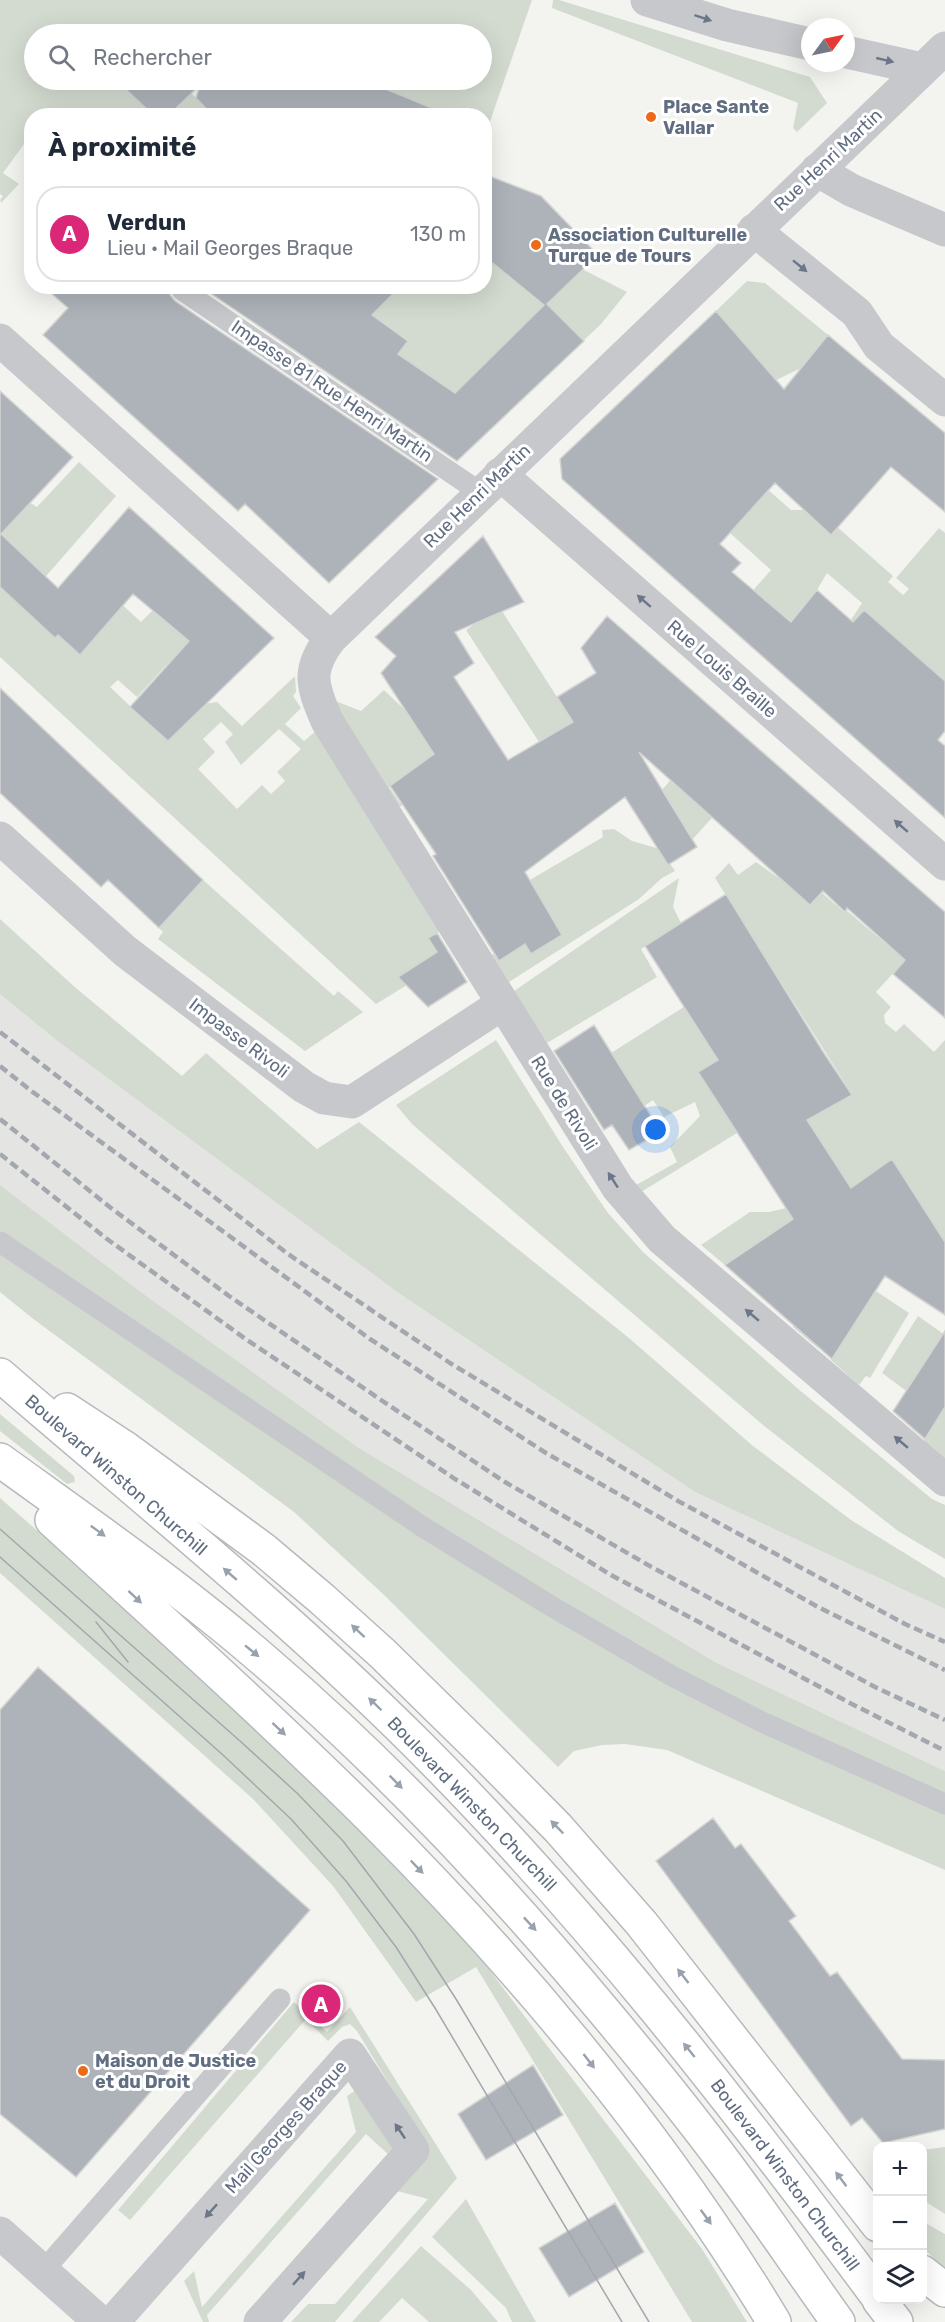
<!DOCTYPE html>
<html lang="fr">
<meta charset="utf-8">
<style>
body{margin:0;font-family:Rubik,sans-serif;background:#f2f2f3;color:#1f2937}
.controls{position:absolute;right:18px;bottom:18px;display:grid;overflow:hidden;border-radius:12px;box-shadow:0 6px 24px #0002}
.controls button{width:54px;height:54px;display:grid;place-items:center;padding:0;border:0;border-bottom:2px solid #e0e1e3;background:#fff;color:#1f2937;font:30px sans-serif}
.compass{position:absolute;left:801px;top:18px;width:54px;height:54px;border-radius:50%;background:#fff;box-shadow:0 6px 24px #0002;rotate:57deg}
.you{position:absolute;left:656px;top:1130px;width:21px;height:21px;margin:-15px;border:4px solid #fff;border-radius:50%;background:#1a73e8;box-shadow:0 0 0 9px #1a73e833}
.badge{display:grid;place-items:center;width:39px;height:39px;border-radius:50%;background:#db2777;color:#fff;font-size:20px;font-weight:700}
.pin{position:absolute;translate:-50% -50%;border:3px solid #fff;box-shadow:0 2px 6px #0006}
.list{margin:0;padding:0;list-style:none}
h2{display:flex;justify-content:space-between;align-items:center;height:78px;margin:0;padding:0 24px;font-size:26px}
h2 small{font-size:20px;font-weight:400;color:#747a83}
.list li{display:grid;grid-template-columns:39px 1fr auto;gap:18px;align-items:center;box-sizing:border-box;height:96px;margin:0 12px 12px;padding:0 12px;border:2px solid #e0e1e3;border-radius:24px}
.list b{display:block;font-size:22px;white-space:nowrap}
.list p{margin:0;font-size:20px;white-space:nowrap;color:#747a83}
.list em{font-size:20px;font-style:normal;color:#747a83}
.icon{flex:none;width:33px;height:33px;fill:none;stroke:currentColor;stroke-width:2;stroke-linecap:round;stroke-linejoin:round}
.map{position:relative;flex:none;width:945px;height:2322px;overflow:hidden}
.search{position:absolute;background:#fff;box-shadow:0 6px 24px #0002;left:24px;top:24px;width:468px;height:66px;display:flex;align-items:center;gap:15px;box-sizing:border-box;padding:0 21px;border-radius:33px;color:#747a83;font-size:22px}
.panel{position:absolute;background:#fff;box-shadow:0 6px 24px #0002;left:24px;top:108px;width:468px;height:186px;border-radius:24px}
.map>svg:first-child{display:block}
.built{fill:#e4e4e3}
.green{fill:#d3dbd0;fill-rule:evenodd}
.building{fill:#aeb3ba;stroke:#d4d5d2;stroke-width:1.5}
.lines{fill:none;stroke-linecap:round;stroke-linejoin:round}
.primary-casing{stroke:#b6b9bd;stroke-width:36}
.lane{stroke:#c6c8cc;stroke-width:21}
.street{stroke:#c6c8cc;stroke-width:33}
.primary{stroke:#fff;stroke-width:33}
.tram{stroke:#a3a7ae;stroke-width:1.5}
.rail{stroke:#a3a7ae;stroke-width:4.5;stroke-dasharray:9 4.5;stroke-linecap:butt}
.oneway{fill:#6b7789}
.oneway2{fill:#98a1ae}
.poi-dot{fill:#ed6a16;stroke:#fff;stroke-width:2}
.labels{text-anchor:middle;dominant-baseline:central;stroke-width:6;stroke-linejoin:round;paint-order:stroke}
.poi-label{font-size:18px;font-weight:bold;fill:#616e82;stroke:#fff;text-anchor:start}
.street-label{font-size:18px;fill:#616e82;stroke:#fff}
</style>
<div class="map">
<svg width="945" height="2322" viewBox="0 0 945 2322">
<rect width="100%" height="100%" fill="#f3f4ef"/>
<path class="built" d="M0,994L56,1040L400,1294L695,1492L945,1609V1771L715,1662L359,1448L145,1295L0,1185Z"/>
<path class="green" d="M0,0H532L485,136L484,116L376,115L338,102L259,80H482V34H34V80H116L154,115L32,116L31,137L30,136L3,173L19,184L1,203L0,200L3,196L0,194Z
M553,0H559L810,77L827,103L797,132L793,128L798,103L552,8Z
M191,93L213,115L168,116Z
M485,256L545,306L582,269L627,292L601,324L583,341L495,353L481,368L463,412L398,354L408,340L372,315L401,287L484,286Z
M747,281L765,283L828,335L801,368L760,388L773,376L716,311Z
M79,462L116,496L40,583L1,548L0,465L14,493L37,507Z
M750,474L791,510H804L810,503L893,576L888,582L903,595L909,589L896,578L939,528L945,533V731L943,734L839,638L862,603L827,573L817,590L791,621L775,608L768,615L747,597L771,570L730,533Z
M102,586L141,622L153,610L198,649L168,663L137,697L118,680L110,687L148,723L184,707L217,702L242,726L295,676L296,692L293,696L301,708L285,724L304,741L316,731L440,931L428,938L437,952L399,976L407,985L376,1004L0,657V587L55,637ZM221,722L233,734L225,742L241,765L279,729L301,749L277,772L285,781L271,794L262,785L237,809L198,769L215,752L203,739Z
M497,609L502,611L573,722L539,742L466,630Z
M384,690L406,711L413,723L430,732L473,705L496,742L398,808L328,698L361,711ZM398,780L410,782L417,792L400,803L389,787Z
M676,774L729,799L692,840L661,791Z
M614,829L632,841L660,849L675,871L662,878L639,899L509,982L492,955L520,937L531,954L562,934L535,891L518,887L603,837L602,830Z
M796,854L782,880L810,905L822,893L844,912L846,910L905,960L876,992L891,1007L884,1015L885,1023L896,1032L904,1024L934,1052L945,1040V1242L892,1160L851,1188L794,1099C822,1109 827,1112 852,1094L715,878L729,863L738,875L756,862L777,877Z
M679,878L673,907L681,923L641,949L657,977L547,1043L514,991Z
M203,880L334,996L338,991L363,1012L305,1051L158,939L163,932L159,928Z
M0,919L77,989L182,1076L206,1053L317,1149L359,1122L629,1338L753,1446L851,1520L945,1578V1609L695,1492L400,1294L56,1040L0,994Z
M695,1000L721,1058L699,1072L737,1133L641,1192L636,1185L677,1162L670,1147L700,1116L695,1102L664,1117L653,1100L644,1106L611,1053Z
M496,1040L563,1147L608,1213L643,1252L797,1388L932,1499L945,1505V1559L898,1531L763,1425L436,1145L412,1124L396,1105Z
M0,1185L145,1295L359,1448L715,1662L945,1771V1870L667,1750L625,1744L602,1745L574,1751L558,1767L382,1593L294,1512L32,1318L0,1292Z
M786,1208L793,1219L725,1265L701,1245L750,1212H769Z
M829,1260L909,1313L870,1378L866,1376L859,1385L831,1360L849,1332L836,1323L818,1348L793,1327L799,1319Z
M918,1316L945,1335L909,1393L882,1373Z
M945,1395V1462L923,1443L944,1408Z
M0,1414L74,1476L75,1482L67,1484L0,1431Z
M0,1498L300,1761L449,1917L702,2249L747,2322H692L476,1967L416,2002L333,1886L253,1799L0,1573Z
M294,2002L327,2032L350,2007L457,2178L335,2322H291L308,2304H335L428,2199L393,2190L425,2143L357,2031L350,2024L342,2027L328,2041L306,2019L130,2220L118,2210Z
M359,2088L397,2144L389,2155L366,2134L207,2315L209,2322H203L184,2281L194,2271L202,2307L356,2132L347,2096Z
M945,2147V2214L923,2200L922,2150Z
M466,2199L536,2322H512L506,2308L432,2237Z
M922,2221L945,2234V2269L923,2248Z
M421,2246L471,2290L498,2322H429L402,2298L379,2322H352Z"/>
<path class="building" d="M116,80H364L449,115L213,116L196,98L200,85L168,116H154Z
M484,174L541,196L598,255L547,304L584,341L457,461L200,286H401L372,315L408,341L398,354L455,393L544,305L484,256Z
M43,286H170V295L175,301L438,479L329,583L245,504L238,511L43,335L68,308Z
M716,311L784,389L828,335L945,433V512L891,467L831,535L775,483L720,544L741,563L732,572L791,622L817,590L853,622L864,610L945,681V731L938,740L945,746V818L562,479L560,459Z
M0,391L73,457L1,534L58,588L129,507L274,638L168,741L130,707L189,641L133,594L80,655L58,635L55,638L0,587Z
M483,536L524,602L455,632L474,663L454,677L508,760L573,722L557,697L596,673L581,648L607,616L945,912V1018L893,974L905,960L847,908L845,912L823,891L810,905L639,752L697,847L668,865L625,797L525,872L562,935L531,954L525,944L499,961L433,856L436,854L390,786L434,754L381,673L396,656L375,637Z
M0,688L203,880L159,928L108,880L101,887L0,793Z
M726,894L822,1050L852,1095L807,1120L851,1188L892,1159L945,1242V1315L885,1276L832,1359L725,1265L793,1219L698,1072L718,1060L645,946Z
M437,933L467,982L428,1007L398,977L437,952L428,938Z
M594,1025L661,1132L629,1150L612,1125L604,1130L554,1051Z
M945,1331V1407L925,1439L893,1411Z
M38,1667L310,1910L76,2177L0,2114V1710Z
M713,1818L735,1848L741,1844L796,1916L789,1921L830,1976L837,1972L902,2059L945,2060V2129L883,2143L862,2118L851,2126L656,1861Z
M533,2065L563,2115L486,2160L458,2114Z
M615,2203L644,2252L569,2297L539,2248Z"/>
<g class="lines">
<defs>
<path id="primary" d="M0,1375C139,1495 283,1611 413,1740C585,1911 734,2103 878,2297
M67,1410L125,1448L264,1550L322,1599L383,1654L486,1755L558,1828L642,1924L878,2225
M0,1460C90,1525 182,1589 266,1662C391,1769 503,1890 608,2016C648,2064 688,2113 725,2163C764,2215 800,2269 838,2322
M52,1520C159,1618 267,1715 370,1817C521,1968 664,2140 774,2322
M922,2272L945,2290
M879,2300L896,2322"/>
</defs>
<use href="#primary" class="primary-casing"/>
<path class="lane" d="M182,290L481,493
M0,1242L423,1527L551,1606L672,1676L760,1721L945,1804
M43,2271L280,1999"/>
<path class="street" d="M647,0L727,25L810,44
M846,52L923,69
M817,170L851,190L945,230
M754,230L857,313L879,346L945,400
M0,340L331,638L945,48
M500,474L945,864
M331,638C306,670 312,686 327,721L618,1188L662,1239L945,1480
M0,838L125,951L304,1087L324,1098L352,1102L502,1004
M0,2233L100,2322
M113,2322L350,2055L413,2150L260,2322"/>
<use href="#primary" class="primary"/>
<path class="tram" d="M0,1529L240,1741L298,1794L343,1841L414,1934L456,1999L649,2322
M0,1557L223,1755L291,1819L346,1881L396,1947L435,2008L622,2322
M96,1622L128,1662"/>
<path class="rail" d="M0,1032L288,1254L450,1363L678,1501L905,1624L945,1642
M0,1066L30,1090L370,1339L546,1453L818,1607L945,1670
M0,1119L111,1208L229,1296L381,1400L505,1482L648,1565L877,1688L945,1720
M0,1154L107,1239L247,1340L455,1479L611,1575L848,1702L945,1751"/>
</g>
<defs><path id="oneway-solid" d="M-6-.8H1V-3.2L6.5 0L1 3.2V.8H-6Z" transform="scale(1.5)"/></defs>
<g class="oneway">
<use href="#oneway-solid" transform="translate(703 18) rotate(18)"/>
<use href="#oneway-solid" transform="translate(885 60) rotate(13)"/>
<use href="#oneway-solid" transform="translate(800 266) rotate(39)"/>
<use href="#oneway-solid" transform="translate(644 601) rotate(-139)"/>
<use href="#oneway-solid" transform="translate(901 826) rotate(-139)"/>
<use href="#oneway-solid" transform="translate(613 1180) rotate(-123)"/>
<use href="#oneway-solid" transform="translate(752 1315) rotate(-140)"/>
<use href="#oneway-solid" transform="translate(901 1442) rotate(-140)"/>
<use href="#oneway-solid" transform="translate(400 2131) rotate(-124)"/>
<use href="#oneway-solid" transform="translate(211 2211) rotate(132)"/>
<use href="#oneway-solid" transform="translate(299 2278) rotate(-48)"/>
</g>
<g class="oneway2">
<use href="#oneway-solid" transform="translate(98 1531) rotate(36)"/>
<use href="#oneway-solid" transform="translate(230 1574) rotate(-139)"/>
<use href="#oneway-solid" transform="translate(135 1597) rotate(43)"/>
<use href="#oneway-solid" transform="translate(358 1631) rotate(-137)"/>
<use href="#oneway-solid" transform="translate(252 1651) rotate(39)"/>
<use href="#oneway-solid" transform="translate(375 1704) rotate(-136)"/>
<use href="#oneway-solid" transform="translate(279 1729) rotate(43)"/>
<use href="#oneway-solid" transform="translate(396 1782) rotate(45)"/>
<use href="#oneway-solid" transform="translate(557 1827) rotate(-134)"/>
<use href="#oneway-solid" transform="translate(417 1867) rotate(46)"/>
<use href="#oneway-solid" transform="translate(530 1924) rotate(47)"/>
<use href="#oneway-solid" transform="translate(683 1976) rotate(-128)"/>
<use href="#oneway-solid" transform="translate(689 2050) rotate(-129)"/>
<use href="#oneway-solid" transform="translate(589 2061) rotate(52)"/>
<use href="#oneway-solid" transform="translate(841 2179) rotate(-127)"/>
<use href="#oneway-solid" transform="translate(706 2217) rotate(54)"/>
</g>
<g class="poi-dot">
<circle cx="651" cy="117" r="6"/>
<circle cx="536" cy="245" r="6"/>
<circle cx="83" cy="2071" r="6"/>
</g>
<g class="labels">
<g class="poi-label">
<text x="663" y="107">Place Sante<tspan x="663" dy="21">Vallar</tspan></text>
<text x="548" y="235">Association Culturelle<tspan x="548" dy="21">Turque de Tours</tspan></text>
<text x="95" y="2061">Maison de Justice<tspan x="95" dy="21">et du Droit</tspan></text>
</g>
<g class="street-label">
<text transform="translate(828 160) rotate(-43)">Rue Henri Martin</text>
<text transform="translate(332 391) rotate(34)">Impasse 81 Rue Henri Martin</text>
<text transform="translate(477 496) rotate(-44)">Rue Henri Martin</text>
<text transform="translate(722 669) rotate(41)">Rue Louis Braille</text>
<text transform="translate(239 1038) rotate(37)">Impasse Rivoli</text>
<text transform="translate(564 1103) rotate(58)">Rue de Rivoli</text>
<text transform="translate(116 1475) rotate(41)">Boulevard Winston Churchill</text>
<text transform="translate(472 1804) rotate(46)">Boulevard Winston Churchill</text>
<text transform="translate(286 2127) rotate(-48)">Mail Georges Braque</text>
<text transform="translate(785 2175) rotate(53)">Boulevard Winston Churchill</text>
</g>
</g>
</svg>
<div class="controls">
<button>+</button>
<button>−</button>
<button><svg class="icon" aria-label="layers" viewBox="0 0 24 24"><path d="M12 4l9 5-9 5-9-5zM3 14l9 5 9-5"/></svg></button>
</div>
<svg class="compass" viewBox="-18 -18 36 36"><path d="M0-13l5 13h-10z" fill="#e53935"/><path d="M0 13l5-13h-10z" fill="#747a83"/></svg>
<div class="you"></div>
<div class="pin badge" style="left:321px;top:2004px">A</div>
<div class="search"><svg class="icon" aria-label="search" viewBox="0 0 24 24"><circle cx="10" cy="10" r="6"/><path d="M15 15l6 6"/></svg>Rechercher</div>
<section class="panel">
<h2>À proximité<small></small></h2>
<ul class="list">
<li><span class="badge">A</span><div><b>Verdun</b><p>Lieu · Mail Georges Braque</p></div><em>130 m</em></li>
</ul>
</section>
</div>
